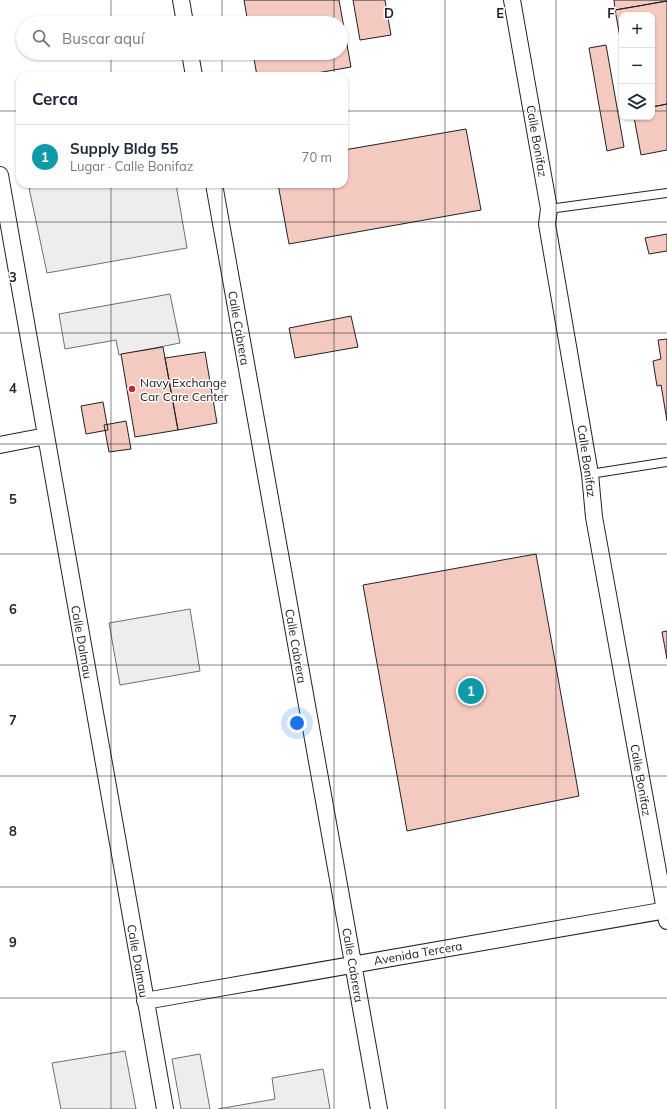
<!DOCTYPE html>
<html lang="es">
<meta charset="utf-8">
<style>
body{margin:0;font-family:Mulish,sans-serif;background:#f6f6f7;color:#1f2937}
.controls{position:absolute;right:12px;top:12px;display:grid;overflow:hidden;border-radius:8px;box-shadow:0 1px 3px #0004}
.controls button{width:36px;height:36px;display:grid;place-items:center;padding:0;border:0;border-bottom:1px solid #e0e1e3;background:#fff;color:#1f2937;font:20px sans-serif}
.you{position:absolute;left:297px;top:723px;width:14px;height:14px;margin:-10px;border:3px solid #fff;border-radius:50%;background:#1a73e8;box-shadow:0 0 0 6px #1a73e833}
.badge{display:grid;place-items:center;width:26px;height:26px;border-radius:50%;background:#c62828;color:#fff;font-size:13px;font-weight:700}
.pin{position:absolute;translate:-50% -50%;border:2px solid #fff;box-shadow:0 1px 4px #0006}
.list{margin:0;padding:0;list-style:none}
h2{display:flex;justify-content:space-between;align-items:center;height:52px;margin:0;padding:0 16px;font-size:17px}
h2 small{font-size:13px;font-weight:400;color:#747a83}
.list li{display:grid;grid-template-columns:26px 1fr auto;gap:12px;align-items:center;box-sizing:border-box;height:64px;padding:0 16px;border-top:1px solid #e0e1e3}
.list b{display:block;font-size:15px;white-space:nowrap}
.list p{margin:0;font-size:13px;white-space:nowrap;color:#747a83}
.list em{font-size:13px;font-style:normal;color:#747a83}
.icon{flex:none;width:22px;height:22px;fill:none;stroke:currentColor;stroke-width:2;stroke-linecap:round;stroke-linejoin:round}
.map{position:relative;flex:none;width:667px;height:1109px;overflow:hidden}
.search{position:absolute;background:#fff;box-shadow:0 1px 3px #0004;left:16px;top:16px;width:332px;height:44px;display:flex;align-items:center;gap:10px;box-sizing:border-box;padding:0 14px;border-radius:22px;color:#747a83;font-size:15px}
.panel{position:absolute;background:#fff;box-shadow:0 1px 3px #0004;left:16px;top:72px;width:332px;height:116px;border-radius:12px}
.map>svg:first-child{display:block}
.parking{fill:#ededed;stroke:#6f6f6f}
.building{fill:#f3c9c0;stroke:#222}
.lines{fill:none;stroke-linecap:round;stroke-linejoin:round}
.service-casing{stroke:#222;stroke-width:10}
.minor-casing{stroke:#222;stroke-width:18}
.service{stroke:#fff;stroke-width:8}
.minor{stroke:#fff;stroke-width:16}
.grid{fill:none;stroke:#222;stroke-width:1;stroke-opacity:0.55}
.poi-dot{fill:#c62828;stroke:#fff;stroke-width:1.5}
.labels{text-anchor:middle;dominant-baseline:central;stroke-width:3;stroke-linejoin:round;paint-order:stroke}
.street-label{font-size:12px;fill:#222;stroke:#fff}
.poi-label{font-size:12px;fill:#222;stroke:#fff;text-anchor:start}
.grid-label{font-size:13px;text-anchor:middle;font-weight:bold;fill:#222;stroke:#fff;stroke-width:3;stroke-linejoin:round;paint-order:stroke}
</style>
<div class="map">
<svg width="667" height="1109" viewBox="0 0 667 1109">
<rect width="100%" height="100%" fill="#fff"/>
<path class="parking" d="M50,184H176L187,248L47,273L29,188Z
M170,294L180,343L119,355L116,340L65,349L59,314Z
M190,609L200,671L120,685L109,623Z
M125,1051L136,1109H61L52,1063Z
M200,1054L210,1109H181L172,1059Z
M323,1069L330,1109H218L275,1099L272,1078Z"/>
<path class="building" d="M244,0H339L351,67L300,76H257L253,53H341V23H248Z
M353,0H385L391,35L360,40Z
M614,0H667V1L615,10Z
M667,1V104L652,107V15H622V48L615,10Z
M606,45L624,147L607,151L589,48Z
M667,104V150L641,155L634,117H652V107Z
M466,129L481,210L289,244L278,184H344V150Z
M667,234V251L649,254L645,238Z
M351,316L358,347L295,358L289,328Z
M667,339V421L661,385L657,386L653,361L661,359L658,340Z
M163,347L178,430L135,437L121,354Z
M205,352L217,423L178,430L165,358Z
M103,402L108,430L86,434L81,406Z
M126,421L131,449L109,452L104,425Z
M536,554L579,796L407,831L363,585Z
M667,631V659L662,632Z"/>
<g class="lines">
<defs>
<path id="service" d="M549,209L667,193
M590,474L667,462"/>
<path id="minor" d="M181,0L185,23
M512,0L549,209L547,224L590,474L594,517L667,921
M190,53L194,76
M0,175L165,1109
M214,184L379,1109
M0,445L46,436
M145,1001L667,910"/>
</defs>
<use href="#service" class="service-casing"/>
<use href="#minor" class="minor-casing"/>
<use href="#service" class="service"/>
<use href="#minor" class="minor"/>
</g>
<path class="grid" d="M111,0V23M222,0V23M334,0V23M445,0V1109M556,0V1109M111,53V76M222,53V76M334,53V76M0,111H20M344,111H622M652,111H667M111,184V1109M222,184V1109M334,184V1109M0,222H667M0,333H667M0,444H667M0,554H667M0,665H667M0,776H667M0,887H667M0,998H667"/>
<circle class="poi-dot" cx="132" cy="389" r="4"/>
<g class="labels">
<g class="street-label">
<text transform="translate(537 141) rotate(80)">Calle Bonifaz</text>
<text transform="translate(239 328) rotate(80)">Calle Cabrera</text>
<text transform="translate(587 461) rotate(82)">Calle Bonifaz</text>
<text transform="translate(82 642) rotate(80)">Calle Dalmau</text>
<text transform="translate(296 646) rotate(80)">Calle Cabrera</text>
<text transform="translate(641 780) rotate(80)">Calle Bonifaz</text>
<text transform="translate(418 953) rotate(-10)">Avenida Tercera</text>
<text transform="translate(138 961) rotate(80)">Calle Dalmau</text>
<text transform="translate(353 965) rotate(80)">Calle Cabrera</text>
</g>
<g class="poi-label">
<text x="140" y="382">Navy Exchange<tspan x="140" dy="14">Car Care Center</tspan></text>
</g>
</g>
<g class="grid-label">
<text x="389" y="18">D</text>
<text x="500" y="18">E</text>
<text x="611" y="18">F</text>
<text x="13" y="282">3</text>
<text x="13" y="393">4</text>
<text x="13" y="504">5</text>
<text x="13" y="614">6</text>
<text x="13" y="725">7</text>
<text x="13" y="836">8</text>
<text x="13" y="947">9</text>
</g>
</svg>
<div class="controls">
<button>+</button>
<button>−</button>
<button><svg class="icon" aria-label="layers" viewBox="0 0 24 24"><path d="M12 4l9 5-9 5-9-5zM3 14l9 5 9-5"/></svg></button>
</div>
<div class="you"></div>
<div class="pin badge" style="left:471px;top:691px;background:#0f9aa8">1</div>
<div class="search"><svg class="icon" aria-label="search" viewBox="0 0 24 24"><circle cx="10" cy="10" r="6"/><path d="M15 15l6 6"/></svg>Buscar aquí</div>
<section class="panel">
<h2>Cerca<small></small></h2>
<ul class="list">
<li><span class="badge" style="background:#0f9aa8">1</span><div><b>Supply Bldg 55</b><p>Lugar · Calle Bonifaz</p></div><em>70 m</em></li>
</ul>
</section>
</div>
